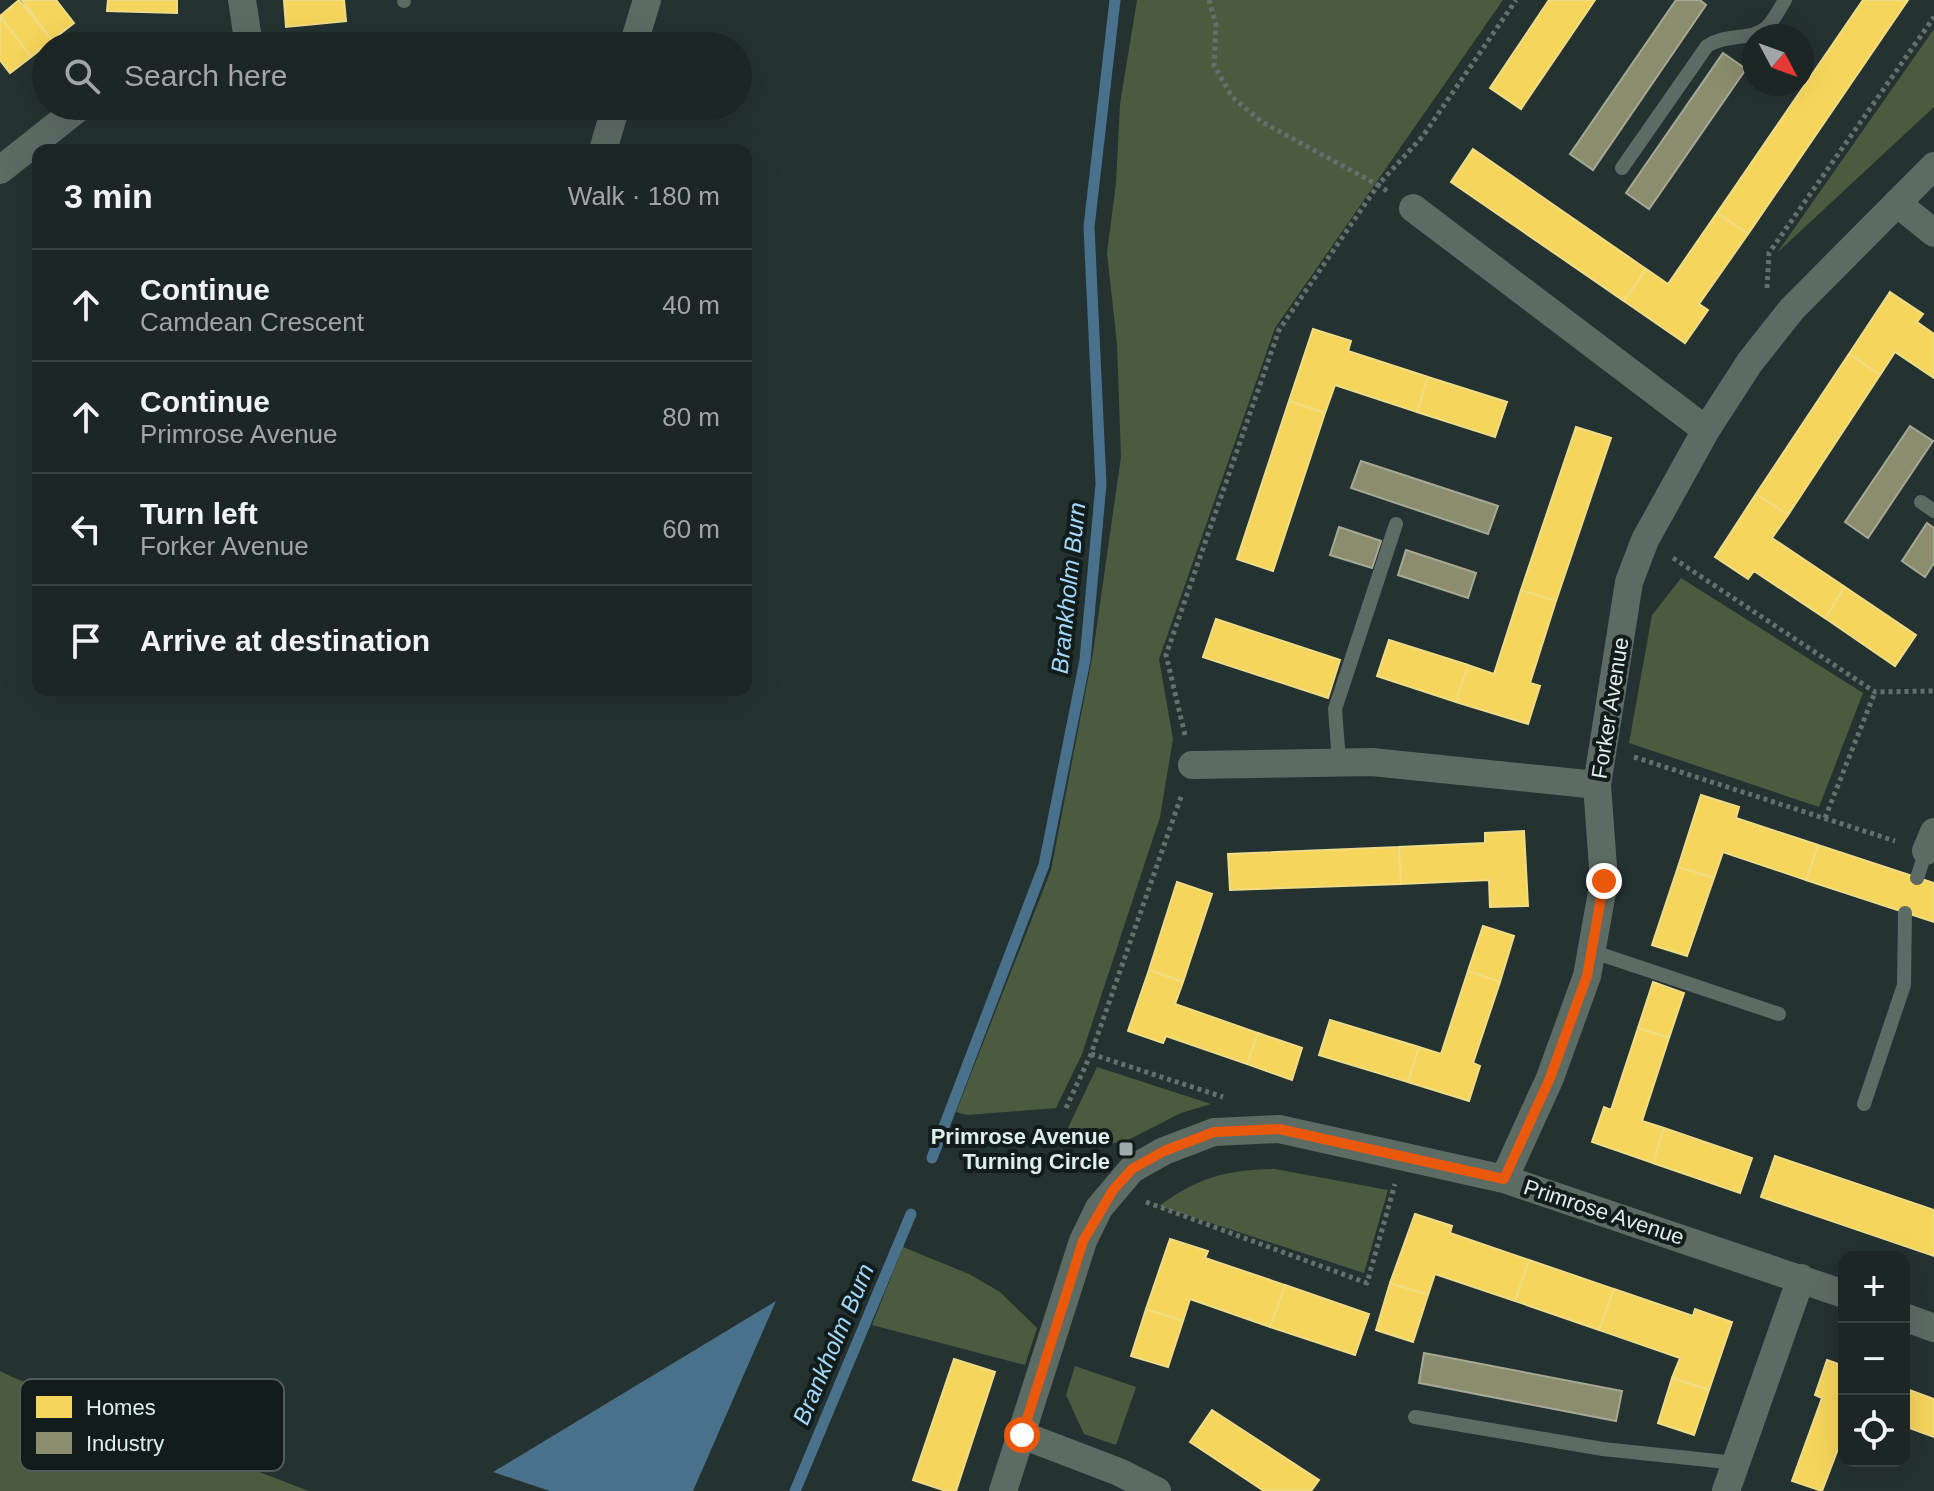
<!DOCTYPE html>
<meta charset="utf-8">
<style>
body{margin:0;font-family:Helvetica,sans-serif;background:#242e2d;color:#f1f3f6}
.controls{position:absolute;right:24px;bottom:24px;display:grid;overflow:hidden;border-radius:16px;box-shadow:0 8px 32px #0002}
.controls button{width:72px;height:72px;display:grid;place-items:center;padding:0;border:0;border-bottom:2px solid #394342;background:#1b2625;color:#f1f3f6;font:40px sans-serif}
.compass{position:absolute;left:1742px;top:24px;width:72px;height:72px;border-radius:50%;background:#1b2625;box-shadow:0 8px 32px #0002;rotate:131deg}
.stop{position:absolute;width:24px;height:24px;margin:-18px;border:6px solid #ea580c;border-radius:50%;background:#fff}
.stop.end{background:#ea580c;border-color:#fff;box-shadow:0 2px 8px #0008}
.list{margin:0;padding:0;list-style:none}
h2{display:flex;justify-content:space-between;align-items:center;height:104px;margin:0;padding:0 32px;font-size:34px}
h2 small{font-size:26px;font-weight:400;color:#a0a5a7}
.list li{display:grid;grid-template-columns:52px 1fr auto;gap:24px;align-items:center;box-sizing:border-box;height:112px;padding:0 32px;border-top:2px solid #394342}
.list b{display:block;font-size:30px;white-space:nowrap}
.list p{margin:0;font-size:26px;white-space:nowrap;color:#a0a5a7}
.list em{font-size:26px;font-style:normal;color:#a0a5a7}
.icon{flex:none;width:44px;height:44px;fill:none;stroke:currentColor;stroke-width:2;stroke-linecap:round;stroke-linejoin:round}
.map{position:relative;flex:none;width:1934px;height:1491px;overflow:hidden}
.search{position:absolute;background:#1b2625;box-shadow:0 8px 32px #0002;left:32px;top:32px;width:720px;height:88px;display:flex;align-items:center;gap:20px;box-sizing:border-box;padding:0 28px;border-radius:44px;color:#a0a5a7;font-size:30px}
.panel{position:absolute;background:#1b2625;box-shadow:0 8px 32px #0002;left:32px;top:144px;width:720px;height:552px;border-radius:16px}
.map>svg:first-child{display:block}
.green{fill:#4b5b3f}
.water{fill:#49718c}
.homes{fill:#f6d55c;stroke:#efdc87;stroke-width:2}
.industry{fill:#8c8c6e;stroke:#a5a994;stroke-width:2}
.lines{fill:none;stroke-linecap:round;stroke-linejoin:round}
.stream{stroke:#49718c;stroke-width:11}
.path{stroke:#64706c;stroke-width:5;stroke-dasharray:4 4;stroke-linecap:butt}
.lane{stroke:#5d6b65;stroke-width:14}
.street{stroke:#5d6b65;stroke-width:28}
.route{stroke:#ea580c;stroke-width:10}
.poi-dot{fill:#9dacaa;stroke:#121d1b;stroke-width:3}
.labels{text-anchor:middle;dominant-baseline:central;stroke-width:8;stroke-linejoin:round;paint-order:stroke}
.street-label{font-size:22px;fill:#deeeeb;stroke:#121d1b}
.poi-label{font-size:22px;font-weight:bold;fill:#deeeeb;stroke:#121d1b;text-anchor:end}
.water-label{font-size:24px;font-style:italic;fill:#a4d9ff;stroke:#121d1b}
.key{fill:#121d1b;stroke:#4f5c59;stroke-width:2}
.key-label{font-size:22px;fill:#deeeeb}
</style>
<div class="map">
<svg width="1934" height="1491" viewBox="0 0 1934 1491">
<rect width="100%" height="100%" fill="#243231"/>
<path class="green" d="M1137,0H1503L1275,328L1159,659L1173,739L1160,817L1082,1054L1056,1108L967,1115L956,1112L1051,870L1093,653L1121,457L1117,344L1107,253L1116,183L1120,104Z
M1934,29V107L1777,253Z
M1681,578L1863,693L1819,807L1629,743L1652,615Z
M1097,1067L1211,1104L1181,1113L1128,1140L1106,1145L1086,1141L1067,1130Z
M1275,1169L1388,1190L1364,1273L1159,1206C1200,1177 1225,1170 1275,1169Z
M903,1247L969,1274L1000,1292L1037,1328L1025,1365L872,1325Z
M1075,1366L1136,1387L1116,1445L1084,1434L1066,1395Z
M0,1371L12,1377L309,1491H0Z"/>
<path class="water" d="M776,1301L693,1491H550L493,1472Z"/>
<path class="homes" d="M19,0L52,40L31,57L0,16Z
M22,0H56L74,23L52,40Z
M108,0H177V13L107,11Z
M284,0H344L346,21L286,27Z
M1549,0H1595L1521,109L1490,88Z
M1863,0H1908L1748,234L1717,213Z
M0,16L31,57L10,73L0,60Z
M1473,149L1646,269L1624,301L1451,182Z
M1717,213L1748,234L1699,304L1708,310L1685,343L1624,301L1646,269L1668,284Z
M1890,292L1923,314L1917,322L1934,334V378L1895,352L1880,375L1849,354Z
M1313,329L1351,341L1348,351L1428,377L1417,412L1335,385L1325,413L1289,401Z
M1849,354L1880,375L1788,515L1756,494Z
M1428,377L1507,402L1495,437L1417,412Z
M1289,401L1325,413L1273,571L1237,559Z
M1576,427L1611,438L1556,601L1521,590Z
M1756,494L1788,515L1772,538L1845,587L1825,618L1754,571L1748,579L1715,557Z
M1845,587L1916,635L1895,666L1825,618Z
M1521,590L1556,601L1530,683L1540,686L1528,724L1456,702L1468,665L1494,674Z
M1216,619L1340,660L1328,698L1203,657Z
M1389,640L1468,665L1456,702L1377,676Z
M1701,795L1739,807L1736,818L1818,845L1806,880L1723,852L1714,878L1678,867Z
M1524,831L1528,906L1490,907L1489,880L1401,884L1399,847L1485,843V833Z
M1818,845L1934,883V922L1806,880Z
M1399,847L1401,884L1230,890L1228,854Z
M1678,867L1714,878L1687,956L1652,945Z
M1177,882L1212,894L1183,982L1149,970Z
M1483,926L1514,936L1500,982L1468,971Z
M1149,970L1183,982L1175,1004L1258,1033L1247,1064L1166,1036L1163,1043L1128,1031Z
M1468,971L1500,982L1473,1063L1480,1066L1469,1101L1408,1082L1419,1047L1441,1054Z
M1653,982L1684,993L1669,1038L1638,1028Z
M1330,1020L1419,1047L1408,1082L1319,1055Z
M1638,1028L1669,1038L1642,1121L1664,1128L1653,1163L1592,1142L1604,1107L1611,1110Z
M1258,1033L1302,1048L1292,1080L1247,1064Z
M1664,1128L1752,1158L1740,1193L1653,1163Z
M1775,1156L1934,1210V1256L1761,1197Z
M1415,1214L1452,1226L1450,1233L1529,1260L1515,1301L1435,1274L1428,1295L1390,1283Z
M1170,1239L1208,1251L1205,1258L1285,1285L1270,1327L1190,1299L1183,1321L1146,1309Z
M1529,1260L1614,1289L1599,1330L1515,1301Z
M1390,1283L1428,1295L1413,1342L1376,1330Z
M1285,1285L1369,1314L1355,1355L1270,1327Z
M1614,1289L1693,1316L1695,1309L1732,1322L1709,1390L1672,1378L1680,1358L1599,1330Z
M1146,1309L1183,1321L1168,1367L1131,1356Z
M954,1359L995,1372L956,1491H946L913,1480Z
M1827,1360L1844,1366V1433L1822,1491L1792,1481L1822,1398L1815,1395Z
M1672,1378L1709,1390L1694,1435L1658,1423Z
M1904,1388L1934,1399V1437L1904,1426Z
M1212,1410L1319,1480L1311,1491H1264L1190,1442Z"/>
<path class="industry" d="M1676,0H1700L1706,5L1593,170L1570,154Z
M1723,53L1746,69L1649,209L1626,193Z
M1910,426L1933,441L1868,538L1845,522Z
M1361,461L1498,506L1488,534L1351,488Z
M1927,523L1934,528V563L1925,577L1902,561Z
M1339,527L1381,541L1372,568L1330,555Z
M1406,550L1476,573L1468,598L1398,575Z
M1424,1353L1622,1391L1616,1421L1419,1383Z"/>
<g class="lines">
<path class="stream" d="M932,1158L1044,865L1085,660L1101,484L1089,227L1115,0
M795,1491L911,1214"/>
<path class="path" d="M1387,191L1378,185L1423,136L1516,0
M1767,288L1769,253L1934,17
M1673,558L1875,692L1934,691
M1185,735L1166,655L1279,330L1378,185L1262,122L1232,97L1214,65L1216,25L1209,0
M1634,757L1895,841
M1825,818L1875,692
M1091,1054L1223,1097
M1066,1108L1091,1054L1182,794
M1146,1202L1367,1283L1395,1184"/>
<path class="lane" d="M404,0V1
M1622,168L1707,46C1727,33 1752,41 1767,27C1774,20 1780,8 1785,0
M1921,502L1934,511
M1339,762L1335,709L1396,524
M1917,878L1926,851
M1591,951L1779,1014
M1864,1104L1904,985L1905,913
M1415,1417L1603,1449L1736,1463"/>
<path class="street" d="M242,0L249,46
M633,46L647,0
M603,150L616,106
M0,170L81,106
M1897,203L1934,233
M1413,208L1706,430
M1192,765L1372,762L1597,785
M1926,851L1934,832
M1504,1179L1550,1078L1587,976L1604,881L1597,785L1629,582L1645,540L1706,430L1750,362L1792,309L1934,166
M1904,1317L1934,1328
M1022,1435L1119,1472L1157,1491
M1003,1491L1083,1241L1099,1208L1132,1169L1164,1151L1214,1132L1279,1129L1504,1179L1844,1294
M1726,1491L1801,1278"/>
</g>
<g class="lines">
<path class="route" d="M1022,1435L1083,1241L1113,1190L1132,1169L1164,1151L1214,1132L1279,1129L1504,1179L1550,1078L1587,976L1604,881"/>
</g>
<rect class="poi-dot" x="1118" y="1141" width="16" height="16" rx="4"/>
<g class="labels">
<g class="street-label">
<text transform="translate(1610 708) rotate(-81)">Forker Avenue</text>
<text transform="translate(1604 1212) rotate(18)">Primrose Avenue</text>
</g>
<g class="poi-label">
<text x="1110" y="1136">Primrose Avenue<tspan x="1110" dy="25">Turning Circle</tspan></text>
</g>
<g class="water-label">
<text transform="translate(1068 588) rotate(-84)">Brankholm Burn</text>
<text transform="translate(833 1344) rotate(-67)">Brankholm Burn</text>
</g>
</g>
<rect x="20" y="1379" width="264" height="92" rx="12" class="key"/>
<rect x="36" y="1396" width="36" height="22" fill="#f6d55c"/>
<rect x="36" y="1432" width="36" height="22" fill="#8c8c6e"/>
<g class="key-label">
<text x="86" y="1415">Homes</text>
<text x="86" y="1451">Industry</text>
</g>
</svg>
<div class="controls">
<button>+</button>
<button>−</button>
<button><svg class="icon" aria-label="locate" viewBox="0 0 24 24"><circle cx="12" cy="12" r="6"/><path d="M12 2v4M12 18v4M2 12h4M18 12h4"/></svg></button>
</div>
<svg class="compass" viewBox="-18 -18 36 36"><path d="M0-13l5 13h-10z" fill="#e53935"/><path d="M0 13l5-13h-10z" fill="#a0a5a7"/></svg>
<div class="stop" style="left:1022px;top:1435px"></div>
<div class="stop end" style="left:1604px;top:881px"></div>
<div class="search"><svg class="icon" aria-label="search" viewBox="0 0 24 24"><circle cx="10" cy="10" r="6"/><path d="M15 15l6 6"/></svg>Search here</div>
<section class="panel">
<h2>3 min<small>Walk · 180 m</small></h2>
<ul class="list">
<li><svg class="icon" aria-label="ahead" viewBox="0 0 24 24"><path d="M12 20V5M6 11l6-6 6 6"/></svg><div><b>Continue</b><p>Camdean Crescent</p></div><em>40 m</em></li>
<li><svg class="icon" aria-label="ahead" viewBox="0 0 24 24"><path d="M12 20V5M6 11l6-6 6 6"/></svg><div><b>Continue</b><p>Primrose Avenue</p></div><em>80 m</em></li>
<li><svg class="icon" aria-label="left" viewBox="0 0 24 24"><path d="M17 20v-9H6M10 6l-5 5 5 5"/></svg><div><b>Turn left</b><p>Forker Avenue</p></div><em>60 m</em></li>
<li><svg class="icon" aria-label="arrive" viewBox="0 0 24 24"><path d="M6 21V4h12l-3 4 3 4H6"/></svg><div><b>Arrive at destination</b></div></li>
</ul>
</section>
</div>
